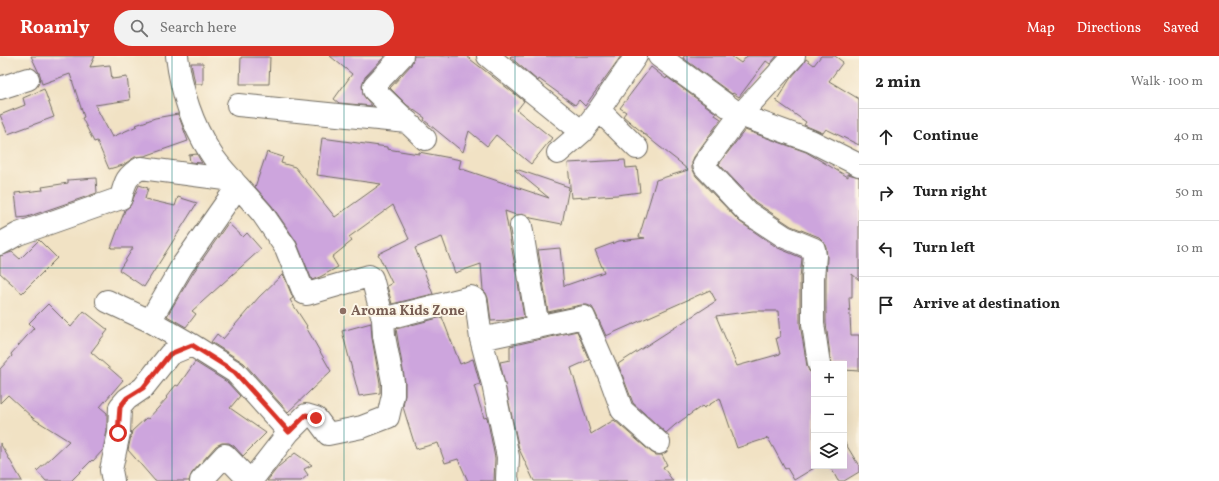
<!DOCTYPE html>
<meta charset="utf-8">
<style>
body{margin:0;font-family:Vollkorn,serif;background:#f2f2f2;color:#222}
.controls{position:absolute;right:12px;bottom:12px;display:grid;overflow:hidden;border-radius:0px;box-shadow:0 4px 16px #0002}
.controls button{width:36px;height:36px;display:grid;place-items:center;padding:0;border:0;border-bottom:1px solid #e0e0e0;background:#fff;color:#222;font:20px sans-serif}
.stop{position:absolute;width:12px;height:12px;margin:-9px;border:3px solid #d93025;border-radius:50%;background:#fff}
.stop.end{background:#d93025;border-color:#fff;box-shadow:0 1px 4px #0008}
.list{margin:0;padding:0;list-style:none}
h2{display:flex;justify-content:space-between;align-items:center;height:52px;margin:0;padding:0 16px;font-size:17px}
h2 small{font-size:13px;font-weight:400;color:#767676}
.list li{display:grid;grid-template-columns:26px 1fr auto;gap:12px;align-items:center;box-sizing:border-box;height:56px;padding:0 16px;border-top:1px solid #e0e0e0}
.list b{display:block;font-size:15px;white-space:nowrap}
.list em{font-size:13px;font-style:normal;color:#767676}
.icon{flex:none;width:22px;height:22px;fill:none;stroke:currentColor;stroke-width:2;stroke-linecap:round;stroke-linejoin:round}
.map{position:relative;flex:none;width:859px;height:425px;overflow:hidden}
header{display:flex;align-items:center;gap:24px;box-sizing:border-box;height:56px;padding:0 20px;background:#d93025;color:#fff}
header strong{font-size:19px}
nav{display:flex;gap:22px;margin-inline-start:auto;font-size:14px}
.search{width:280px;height:36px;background:#f2f2f2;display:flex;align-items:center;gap:10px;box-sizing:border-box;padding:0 14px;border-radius:22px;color:#767676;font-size:15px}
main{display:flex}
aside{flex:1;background:#fff}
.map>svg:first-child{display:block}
.building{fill:#cda5dd;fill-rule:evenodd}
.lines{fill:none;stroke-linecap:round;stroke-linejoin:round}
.minor-casing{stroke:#706b61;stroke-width:24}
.minor{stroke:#fff;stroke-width:22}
.route{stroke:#d93025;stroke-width:5}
.grid{fill:none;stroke:#0f766e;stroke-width:1;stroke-opacity:0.55}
.education-dot{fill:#8d6e63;stroke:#fcf5e5;stroke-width:1.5}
.labels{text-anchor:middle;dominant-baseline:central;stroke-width:4;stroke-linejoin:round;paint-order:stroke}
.education-label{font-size:14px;font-weight:bold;fill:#785e54;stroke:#fcf5e5;text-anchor:start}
</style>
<header>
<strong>Roamly</strong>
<div class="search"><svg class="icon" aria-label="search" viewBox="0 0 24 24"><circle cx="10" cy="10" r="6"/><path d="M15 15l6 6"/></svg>Search here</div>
<nav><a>Map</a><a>Directions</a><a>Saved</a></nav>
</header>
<main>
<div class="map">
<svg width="859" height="425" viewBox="0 0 859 425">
<rect width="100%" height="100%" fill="#fcf5e5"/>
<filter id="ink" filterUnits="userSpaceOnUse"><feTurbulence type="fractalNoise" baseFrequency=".025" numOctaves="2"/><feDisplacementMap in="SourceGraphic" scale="8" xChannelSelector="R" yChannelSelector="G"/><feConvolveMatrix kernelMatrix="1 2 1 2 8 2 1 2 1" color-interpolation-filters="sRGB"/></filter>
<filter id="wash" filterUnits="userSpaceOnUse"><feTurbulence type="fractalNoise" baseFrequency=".012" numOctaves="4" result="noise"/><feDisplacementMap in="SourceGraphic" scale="16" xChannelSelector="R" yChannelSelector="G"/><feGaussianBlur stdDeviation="0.9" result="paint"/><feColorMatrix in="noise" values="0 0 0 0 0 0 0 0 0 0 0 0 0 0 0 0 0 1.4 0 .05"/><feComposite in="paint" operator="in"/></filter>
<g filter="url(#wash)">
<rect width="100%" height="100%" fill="#f1e2c4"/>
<g id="blocks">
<path class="building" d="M31,0H95L90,11L110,9L112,23L127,21L130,44L95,49L112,81L137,70L136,69L155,62L178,58L188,85L145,100L135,101L123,109L109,113L97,85L94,86L82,62L84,61L70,18L42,28L40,19Z
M330,0H385L365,21L362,29L363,39L372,50L339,47L334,43L352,18Z
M414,0H466L524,45L517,54L552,82L531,108L496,79L487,90L469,75L463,96L424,64L425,62L407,49L390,32L411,9Z
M511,0H621L585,50L579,44L575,49L539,23L538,25L510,1Z
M684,0H731L741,7L747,0H777L770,8L766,5L739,41L733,37L732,38L683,2Z
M821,0H835L843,6L829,25L859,43V89L826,73L823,77L804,69L806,66L776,45L790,23L803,8L806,3L814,9Z
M241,1H270L269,28H240Z
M191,7H203V28H195Z
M651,11L666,23L667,21L716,57L715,59L721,63L694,101L692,106V112L696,120L740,166L778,192L802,202L800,222V268L807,310L809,315L814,319V412L794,424L787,412L785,413L768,382L737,392L720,342L704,352L702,350L675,369L666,377L633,347L618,308L716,245L710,234L606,280L595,256L592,251L587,249H581L548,256L538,194L560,192L564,230L604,216L595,194L619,185L645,182L639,181L656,124L688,114L681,108H682L656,88L623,60L626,56L620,52ZM753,255H778L780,281L776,282L780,298L737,310L716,260Z
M44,33L54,61L8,78L0,59L25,49L23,42Z
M745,74L806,96L848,121V118L859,121V224L852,218V241H849L851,279H859V315L844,314V308H831L826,267V223L827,201L826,191L824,186L819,181L791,170L755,146L719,108Z
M322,82L387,91V93L419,98V96L461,104L459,112L549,142L515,114L516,113L569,131L562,168L531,162L525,158L516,159L505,155L524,261L508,264L491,265L488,242L486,237L483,234L481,208L455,217L442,181L415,192L433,238L392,248L387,230L392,227L378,198L409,183L393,149L349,181L352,185L332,201L338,211L320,221L312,224L296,185L272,150L255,131L267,96L283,101L281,107L295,111L335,161L381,128L317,119Z
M197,98L199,102L202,107L190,106L189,99Z
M625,104L626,112L637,111L640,136L617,139L571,142L568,107Z
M96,122L97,137L27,161L18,162L15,137L43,134L42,131L68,127V124Z
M139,129L148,132L145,143L175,150L178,141L197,147L144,231L119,214L133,192H111L125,154L130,150Z
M228,167L243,181L247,177L261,193L192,255L196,258L186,271L167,260L193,217Z
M39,184L57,202L22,237L0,217V200L12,196L20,203Z
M283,218L293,242L290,244L307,270L306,271L331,315L288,356L244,307L211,286L217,278L223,283L259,241Z
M48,248L71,271L84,255L108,274L91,296L123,324L100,351L107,357V375L103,394L93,405L92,404L71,425H46L37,415L69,385L31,361L33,362L8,339L0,347V313L12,300L11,298L34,272L29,267Z
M442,261L460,308L473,303L480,328L474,330L484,362L487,361L495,402L494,425H468L458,403L445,407L438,387L416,393L403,351L405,339V326L396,273Z
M371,267L372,282L380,327V337L359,340L342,275Z
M577,275L589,304L571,312L591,378L614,364L651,396L656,399H662L667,409L663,411L673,425H534L519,393L500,306L510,304V290Z
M195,306L227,326L240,340L230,352L266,377L243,400L234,390L229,387H222L216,390L192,417L189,425H155L128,394L132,375L146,362L148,363L167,342L166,341L176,329L178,330Z
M844,385L859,410V416L844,425H838L830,410H844Z
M0,387L22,425H0Z
M295,397L312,409L304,413L308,419L301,425H267L278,411Z"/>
</g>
</g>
<g filter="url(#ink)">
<use href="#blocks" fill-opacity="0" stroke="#706b61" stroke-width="1"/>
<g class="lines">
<defs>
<path id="minor" d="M177,0C181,33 192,68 210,96C217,108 228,119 237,129
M402,0L374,30V34L425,83
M488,0L582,76
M659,0L740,59L811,85L859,109
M794,0L740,59L704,108L705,111L747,156L785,181L814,193L815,200L813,222V268L819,308
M0,32L28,23
M238,49L408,66
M599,54L637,92
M558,97L582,76L599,54L636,0
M521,170L538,271
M0,188L18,178L121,142C125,126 126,120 141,112L233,124
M107,245L150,265L182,210L238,130L262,157L286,192L304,237L307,238L369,220L372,222L383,263L471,241L476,244L481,283L493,328L508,401L507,423L508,425
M150,265L192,289
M481,283L584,261L610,321L622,354L659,387
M113,425L111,414L119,377L120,351L127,343L143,332L170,298L192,289L235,316L289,376
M201,425L225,399L250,425
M251,425L289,376L306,359L316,362L328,378L362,371L388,361L393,339V326L384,280L383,263"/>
</defs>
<use href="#minor" class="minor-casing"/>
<use href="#minor" class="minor"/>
</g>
</g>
<g class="lines" filter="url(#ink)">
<path class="route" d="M118,377L120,351L127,342L143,332L170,298L192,289L235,316L289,376L306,359L316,362"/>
</g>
<path class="grid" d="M172,0V425M344,0V425M515,0V425M687,0V425M0,212H859"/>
<circle class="education-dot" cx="343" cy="255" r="4"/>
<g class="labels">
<g class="education-label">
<text x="351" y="255">Aroma Kids Zone</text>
</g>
</g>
</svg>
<div class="controls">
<button>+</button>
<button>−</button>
<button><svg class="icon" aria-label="layers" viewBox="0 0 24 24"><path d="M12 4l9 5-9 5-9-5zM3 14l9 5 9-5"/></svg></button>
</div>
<div class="stop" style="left:118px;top:377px"></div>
<div class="stop end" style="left:316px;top:362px"></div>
</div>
<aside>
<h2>2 min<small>Walk · 100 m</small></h2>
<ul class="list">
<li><svg class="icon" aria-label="ahead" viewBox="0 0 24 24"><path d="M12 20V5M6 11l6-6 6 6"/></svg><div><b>Continue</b></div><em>40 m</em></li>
<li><svg class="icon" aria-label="right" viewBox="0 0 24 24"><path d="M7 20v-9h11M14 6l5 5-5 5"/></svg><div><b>Turn right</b></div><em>50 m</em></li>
<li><svg class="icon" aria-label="left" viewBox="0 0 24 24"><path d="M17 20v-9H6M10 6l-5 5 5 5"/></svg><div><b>Turn left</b></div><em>10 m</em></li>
<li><svg class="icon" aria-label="arrive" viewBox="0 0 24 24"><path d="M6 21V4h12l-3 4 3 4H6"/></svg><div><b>Arrive at destination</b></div></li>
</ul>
</aside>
</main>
